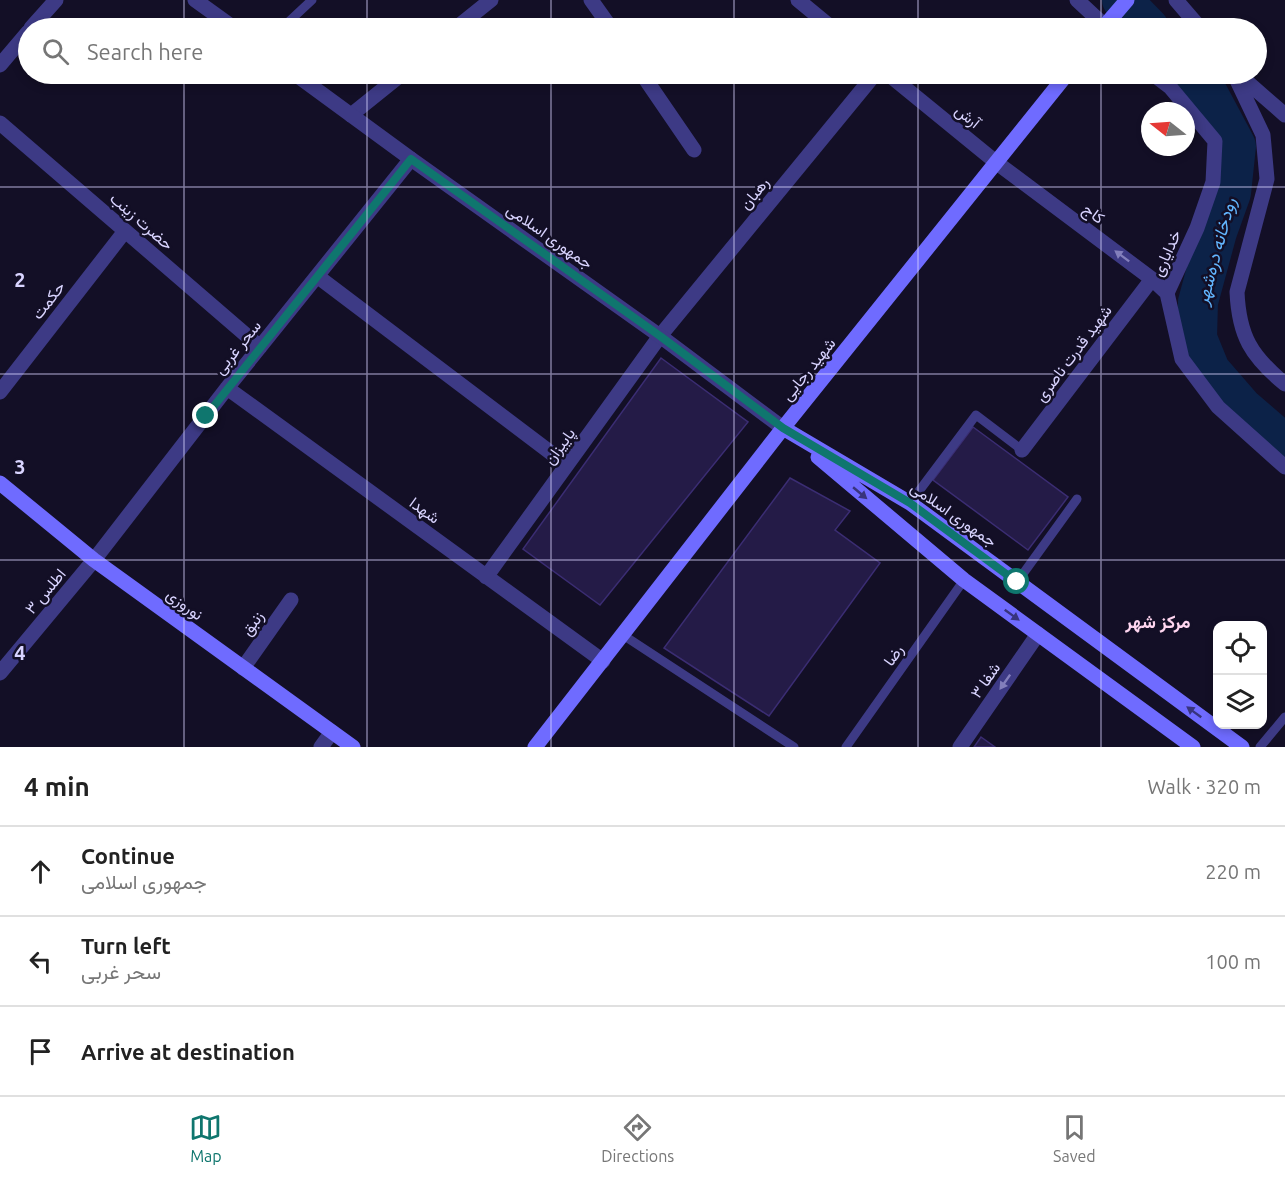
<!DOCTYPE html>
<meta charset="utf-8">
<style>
body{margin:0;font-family:Ubuntu,Vazirmatn,sans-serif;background:#f6f6f6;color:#222}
.controls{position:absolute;right:18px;bottom:18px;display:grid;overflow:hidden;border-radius:12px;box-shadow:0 3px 9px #0003}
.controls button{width:54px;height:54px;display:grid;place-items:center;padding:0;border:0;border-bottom:2px solid #e0e0e0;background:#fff;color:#222;font:30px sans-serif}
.compass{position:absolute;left:1141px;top:102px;width:54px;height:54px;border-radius:50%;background:#fff;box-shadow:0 3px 9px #0003;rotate:287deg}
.stop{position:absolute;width:18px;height:18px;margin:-14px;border:4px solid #0f766e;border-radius:50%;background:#fff}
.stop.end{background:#0f766e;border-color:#fff;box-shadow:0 2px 6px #0008}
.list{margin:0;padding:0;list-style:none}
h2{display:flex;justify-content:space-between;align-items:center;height:78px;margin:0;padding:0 24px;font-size:26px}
h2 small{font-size:20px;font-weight:400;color:#767676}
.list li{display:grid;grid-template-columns:39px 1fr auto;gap:18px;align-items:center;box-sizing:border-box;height:90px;padding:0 24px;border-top:2px solid #e0e0e0}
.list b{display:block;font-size:22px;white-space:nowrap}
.list p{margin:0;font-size:20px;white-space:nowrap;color:#767676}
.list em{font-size:20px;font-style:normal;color:#767676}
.icon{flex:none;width:33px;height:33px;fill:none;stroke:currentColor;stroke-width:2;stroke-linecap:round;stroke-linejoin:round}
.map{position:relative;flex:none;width:1285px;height:747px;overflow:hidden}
.search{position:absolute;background:#fff;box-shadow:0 3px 9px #0003;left:18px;right:18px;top:18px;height:66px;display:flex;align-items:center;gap:15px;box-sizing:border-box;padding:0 21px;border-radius:33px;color:#767676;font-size:22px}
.sheet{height:348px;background:#fff}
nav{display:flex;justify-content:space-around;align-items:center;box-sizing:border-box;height:84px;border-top:2px solid #e0e0e0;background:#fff;font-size:16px;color:#767676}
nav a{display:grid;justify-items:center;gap:3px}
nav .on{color:#0f766e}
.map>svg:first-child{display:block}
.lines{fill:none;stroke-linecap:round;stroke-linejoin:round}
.river{stroke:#0c2248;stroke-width:40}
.building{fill:#241b47;stroke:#3b2d73;stroke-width:1.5}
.service{stroke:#3d3a85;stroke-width:9}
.minor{stroke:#3d3a85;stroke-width:15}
.tertiary{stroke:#3d3a85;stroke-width:15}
.secondary{stroke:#6f6bff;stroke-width:15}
.oneway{fill:#837fbc}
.oneway2{fill:#38347d}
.route{stroke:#0f766e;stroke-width:8}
.grid{fill:none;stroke:#d9d4ff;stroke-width:1.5;stroke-opacity:0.55}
.labels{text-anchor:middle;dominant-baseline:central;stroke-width:5;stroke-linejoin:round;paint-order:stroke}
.street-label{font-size:16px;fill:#d9d4ff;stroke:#130f26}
.water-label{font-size:18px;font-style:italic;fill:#62b6ff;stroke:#130f26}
.neighbourhood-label{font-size:18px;font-weight:bold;fill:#ffd6f0;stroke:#130f26}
.grid-label{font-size:20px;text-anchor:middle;font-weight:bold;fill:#d9d4ff;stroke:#130f26;stroke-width:5;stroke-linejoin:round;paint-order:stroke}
</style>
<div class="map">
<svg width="1285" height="747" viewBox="0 0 1285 747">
<rect width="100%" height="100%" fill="#130f26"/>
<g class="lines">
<path class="river" d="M1122,0L1149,28
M1192,74L1205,88L1236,146L1231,193L1217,232L1198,302L1197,338L1210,370L1243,408L1285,444"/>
</g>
<path class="building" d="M661,358L748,422L600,605L523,549Z
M973,427L1068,497L1028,550L933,480Z
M790,478L850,511L835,530L880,563L769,716L664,648Z
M981,737L995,747H974Z"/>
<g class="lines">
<path class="service" d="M282,28L312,0
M910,503L976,415L1022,450
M1017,582L1077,499
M623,635L794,747
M846,747L964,580
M1260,747L1285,717"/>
<path class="minor" d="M591,0L611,28
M798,0L832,28
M1077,0L1105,26
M1176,0L1200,28
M31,28L56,0
M456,28L491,0
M0,65L28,32
M642,74L694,150
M888,74L997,163L1152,279L1167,293
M1153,74L1170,87L1215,141L1213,182L1197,228L1167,293L1182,359L1218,407L1285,467
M1234,74L1263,135L1267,179L1237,292C1239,336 1251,356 1285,384
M1238,74L1285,115
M351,115L402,74
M0,123L260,347
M317,276L567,465
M227,388L603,661
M0,392L125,231
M1022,450L1152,279
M486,577L660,336L875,74
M243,668L291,600
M0,673L94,560L227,388L411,159
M321,747L332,732
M960,747L1038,634"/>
<path class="tertiary" d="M195,0L234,28
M295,74L411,159L660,336L783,428"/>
<path class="secondary" d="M1103,28L1127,0
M783,428L910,503L1242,747
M818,457L964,580L1193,747
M0,483L94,560L353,747
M535,747L783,428L1067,74"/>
</g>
<defs><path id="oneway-solid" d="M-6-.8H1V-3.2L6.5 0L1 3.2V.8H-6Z" transform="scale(1.5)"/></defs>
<g class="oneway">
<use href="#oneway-solid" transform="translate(1122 256) rotate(-143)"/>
<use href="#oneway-solid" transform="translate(1005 682) rotate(125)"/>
</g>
<g class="oneway2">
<use href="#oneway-solid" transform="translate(860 493) rotate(40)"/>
<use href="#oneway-solid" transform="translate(1012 615) rotate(36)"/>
<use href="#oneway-solid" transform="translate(1194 712) rotate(-144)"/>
</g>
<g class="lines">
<path class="route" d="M206,416L411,159L660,336L783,428L910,503L1017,582"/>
</g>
<path class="grid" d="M184,0V28M367,0V28M551,0V28M734,0V28M918,0V28M1101,0V28M184,74V747M367,74V747M551,74V747M734,74V747M918,74V747M1101,74V747M0,187H1285M0,374H1285M0,560H1285"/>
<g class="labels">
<g class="street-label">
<text transform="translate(968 116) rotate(39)">آرش</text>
<text transform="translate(754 193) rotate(-51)">رهبان</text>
<text transform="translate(1094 213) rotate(37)">کاج</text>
<text transform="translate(142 221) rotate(41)">حضرت زینب</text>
<text transform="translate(550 236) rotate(35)">جمهوری اسلامی</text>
<text transform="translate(1166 253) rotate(-66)">خدایاری</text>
<text transform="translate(48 300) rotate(-52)">حکمت</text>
<text transform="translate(237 347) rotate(-51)">سحر غربی</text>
<text transform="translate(1073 353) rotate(-53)">شهید قدرت ناصری</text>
<text transform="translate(808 369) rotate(-51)">شهید رجایی</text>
<text transform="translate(559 446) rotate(-54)">پاییزان</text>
<text transform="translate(425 510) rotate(36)">شهدا</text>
<text transform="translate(954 514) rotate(35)">جمهوری اسلامی</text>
<text transform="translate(45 591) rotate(-50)">اطلس ۳</text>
<text transform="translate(185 604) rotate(36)">نوروزی</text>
<text transform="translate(252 623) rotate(-54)">زنبق</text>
<text transform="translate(893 655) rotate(-55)">رضا</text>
<text transform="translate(985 680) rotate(-55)">شفا ۳</text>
</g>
<g class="water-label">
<text transform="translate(1215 251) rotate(-75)">رودخانه دره‌شهر</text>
</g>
<g class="neighbourhood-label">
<text x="1158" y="621">مرکز شهر</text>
</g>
</g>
<g class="grid-label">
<text x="20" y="287">2</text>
<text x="20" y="474">3</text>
<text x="20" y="660">4</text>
</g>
</svg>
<div class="controls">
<button><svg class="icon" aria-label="locate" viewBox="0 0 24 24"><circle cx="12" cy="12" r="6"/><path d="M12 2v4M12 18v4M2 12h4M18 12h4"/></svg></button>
<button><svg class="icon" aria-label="layers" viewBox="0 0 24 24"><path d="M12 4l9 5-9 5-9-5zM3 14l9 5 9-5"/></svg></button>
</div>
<svg class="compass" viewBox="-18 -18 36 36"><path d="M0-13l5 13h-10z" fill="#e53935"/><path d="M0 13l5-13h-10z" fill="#767676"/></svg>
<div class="stop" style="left:1017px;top:582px"></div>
<div class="stop end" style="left:206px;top:416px"></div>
<div class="search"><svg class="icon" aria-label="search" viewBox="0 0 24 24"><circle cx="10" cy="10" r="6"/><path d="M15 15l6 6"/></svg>Search here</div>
</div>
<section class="sheet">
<h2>4 min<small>Walk · 320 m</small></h2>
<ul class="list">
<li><svg class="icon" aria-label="ahead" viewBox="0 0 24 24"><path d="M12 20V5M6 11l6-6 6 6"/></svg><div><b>Continue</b><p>جمهوری اسلامی</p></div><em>220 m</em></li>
<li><svg class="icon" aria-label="left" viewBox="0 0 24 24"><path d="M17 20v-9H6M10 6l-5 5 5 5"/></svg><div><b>Turn left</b><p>سحر غربی</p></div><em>100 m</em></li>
<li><svg class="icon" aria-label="arrive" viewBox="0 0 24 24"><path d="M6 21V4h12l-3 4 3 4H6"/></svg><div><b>Arrive at destination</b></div></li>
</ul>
</section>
<nav>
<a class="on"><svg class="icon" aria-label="map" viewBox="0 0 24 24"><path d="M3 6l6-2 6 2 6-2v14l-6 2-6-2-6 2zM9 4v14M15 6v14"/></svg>Map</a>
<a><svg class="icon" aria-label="directions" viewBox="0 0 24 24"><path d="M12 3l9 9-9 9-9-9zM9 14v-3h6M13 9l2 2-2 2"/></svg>Directions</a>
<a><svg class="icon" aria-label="saved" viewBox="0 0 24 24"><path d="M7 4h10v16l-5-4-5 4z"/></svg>Saved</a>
</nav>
